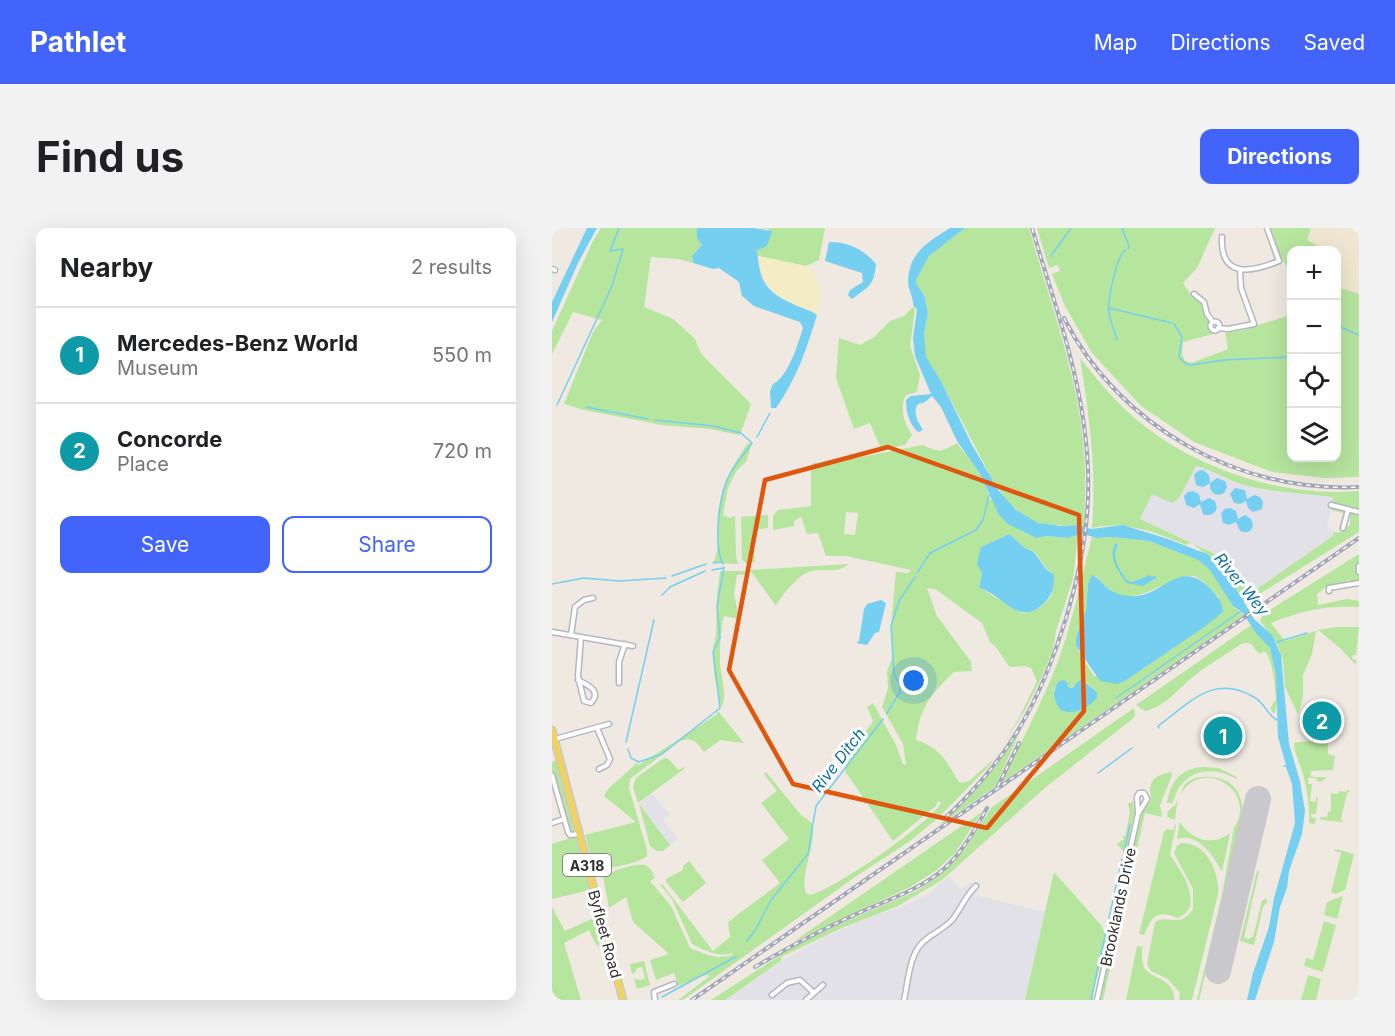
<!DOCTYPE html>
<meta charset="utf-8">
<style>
body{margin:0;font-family:Inter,sans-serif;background:#f2f2f2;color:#202124}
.controls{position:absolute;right:18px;top:18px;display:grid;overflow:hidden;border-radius:12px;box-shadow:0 6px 24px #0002}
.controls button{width:54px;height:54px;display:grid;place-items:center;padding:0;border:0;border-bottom:2px solid #e0e0e0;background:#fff;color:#202124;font:30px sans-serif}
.you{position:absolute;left:362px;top:453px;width:21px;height:21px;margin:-15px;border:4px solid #fff;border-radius:50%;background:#1a73e8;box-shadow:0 0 0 9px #1a73e833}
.badge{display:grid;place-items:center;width:39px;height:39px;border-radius:50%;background:#4264fb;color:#fff;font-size:20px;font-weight:700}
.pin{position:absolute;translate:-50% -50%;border:3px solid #fff;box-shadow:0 2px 6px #0006}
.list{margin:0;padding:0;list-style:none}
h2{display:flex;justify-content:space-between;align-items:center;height:78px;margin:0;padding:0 24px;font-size:26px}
h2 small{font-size:20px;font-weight:400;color:#757577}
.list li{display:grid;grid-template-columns:39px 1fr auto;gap:18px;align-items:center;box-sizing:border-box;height:96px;padding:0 24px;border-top:2px solid #e0e0e0}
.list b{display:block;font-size:22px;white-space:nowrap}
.list p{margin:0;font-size:20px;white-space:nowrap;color:#757577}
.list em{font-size:20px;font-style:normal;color:#757577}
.actions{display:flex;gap:12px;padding:18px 24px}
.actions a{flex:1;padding:14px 0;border:2px solid #4264fb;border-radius:12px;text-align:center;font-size:21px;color:#4264fb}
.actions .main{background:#4264fb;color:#fff}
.icon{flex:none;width:33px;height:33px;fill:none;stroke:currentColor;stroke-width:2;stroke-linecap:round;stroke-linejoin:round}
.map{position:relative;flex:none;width:807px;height:772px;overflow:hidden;border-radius:12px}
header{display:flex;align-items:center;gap:36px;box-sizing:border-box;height:84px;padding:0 30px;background:#4264fb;color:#fff}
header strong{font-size:28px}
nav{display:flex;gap:33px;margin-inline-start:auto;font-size:21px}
.intro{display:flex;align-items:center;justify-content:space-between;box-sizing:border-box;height:144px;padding:0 36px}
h1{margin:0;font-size:42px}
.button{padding:15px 27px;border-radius:12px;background:#4264fb;color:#fff;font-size:21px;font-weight:700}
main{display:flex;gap:36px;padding:0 36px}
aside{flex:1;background:#fff;border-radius:12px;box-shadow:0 6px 24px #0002}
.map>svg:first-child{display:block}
.industrial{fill:#e3e1e8}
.education{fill:#f0e6d1}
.green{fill:#b6e59e;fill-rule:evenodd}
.sand{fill:#f3ecc5}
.water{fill:#75cff0}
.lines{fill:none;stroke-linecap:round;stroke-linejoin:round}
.stream{stroke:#75cff0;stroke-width:1.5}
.runway{stroke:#c9c8cc;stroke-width:26}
.street-casing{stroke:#b4b7c1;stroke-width:7}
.primary-casing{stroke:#c9c9c9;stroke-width:9}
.street{stroke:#fff;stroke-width:4}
.primary{stroke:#f2d163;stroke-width:6}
.rail-casing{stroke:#a3a6b8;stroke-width:4}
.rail{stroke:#fff;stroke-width:1.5;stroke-dasharray:4.5;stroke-linecap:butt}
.marked{fill:none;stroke:#df570e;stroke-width:4.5;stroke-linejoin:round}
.labels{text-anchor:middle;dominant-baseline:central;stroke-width:6;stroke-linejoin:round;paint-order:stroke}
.shield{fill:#fff;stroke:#6d6d6d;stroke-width:1.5}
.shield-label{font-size:14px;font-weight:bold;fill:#2e2e2e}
.street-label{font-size:15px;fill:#2e2e2e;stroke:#fff}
.water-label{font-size:16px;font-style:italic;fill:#0d6fa3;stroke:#fff}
</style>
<header>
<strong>Pathlet</strong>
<nav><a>Map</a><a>Directions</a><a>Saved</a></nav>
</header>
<div class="intro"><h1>Find us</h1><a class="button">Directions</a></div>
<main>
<aside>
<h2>Nearby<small>2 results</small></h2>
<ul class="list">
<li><span class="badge" style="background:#0f9aa8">1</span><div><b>Mercedes-Benz World</b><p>Museum</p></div><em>550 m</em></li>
<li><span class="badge" style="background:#0f9aa8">2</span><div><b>Concorde</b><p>Place</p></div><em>720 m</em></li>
</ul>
<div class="actions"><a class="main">Save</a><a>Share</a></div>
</aside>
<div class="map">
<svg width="807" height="772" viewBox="0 0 807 772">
<rect width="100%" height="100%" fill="#efe9e1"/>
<path class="industrial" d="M643,238L652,240L692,257L711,262L781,269L775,299L781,302L782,308L702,363L672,331L665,327L588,291L600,266L620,275L627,270Z
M100,565L117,586L111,592L126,611L118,617L87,576Z
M397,648L409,661L419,654L427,662L423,667L493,684L473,772H173L231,732L275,708L320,688L349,679L376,666Z"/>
<path class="education" d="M759,0H807V66L785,59L784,22H765L766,18L755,12Z"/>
<path class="green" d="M49,0H146L150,17L140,28L141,35L126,31L99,29L92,79L121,91L142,110L150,127L199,176L188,207L158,201L110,197L32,182L12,176L41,104L50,92L21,84L0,126V103L40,15Z
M201,0H273L267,32L254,38L206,28L205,22L217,1Z
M413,0H477C495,65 519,128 529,195C534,230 534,265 532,300C521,296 510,298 498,297C472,295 453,273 440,251L390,155L374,132L372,107L376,85L372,67L365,57L364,52L377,28Z
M485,0H663L645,40L631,55L640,69L651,77C652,83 656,88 657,93C659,99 657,101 661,106L631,114L630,126L633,133L640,135L676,121L673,105L691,102L735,88L738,77L737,43L727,25L719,0H759L755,12L766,18L765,22H740V230H784L785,59L807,66V249L773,250L720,244L642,214L589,178L540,125L513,78L500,46L508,43L506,37L497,40Z
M361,79L363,81L358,118L368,147L365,164L354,167C347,178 352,196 360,207L353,217L329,221L318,195L302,201L284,150L287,110L308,117L322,109L338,93L352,88Z
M528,130C543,149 559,169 577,185C636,239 728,270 807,263V304L701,370L686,364L666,336L641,316L637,315L634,317C604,304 572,292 540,300C545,242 537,186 528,130ZM644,238C662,242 678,254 696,258C724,265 753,265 781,269L779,282L791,285L787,302L791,300L796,282H798V297L786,305L781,304V308L702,363L672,331L665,327L588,291L600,266L620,275L627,270Z
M196,215H200L194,234L185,242L176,260L171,287L178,290L183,288L184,328L186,336L161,335C169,319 164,301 166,284C169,259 181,235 196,215Z
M405,215C417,232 434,249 437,270L441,273L469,303L484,310L495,308L515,310L526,307L521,351L504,403L501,422L489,451L472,484L438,537L385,591L358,613L303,649L131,772H126L158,748L154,747L126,758L122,745L104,752L98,732L117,726L81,694L74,669L57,680L51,648C59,644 86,633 95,638C99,640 101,646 103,650L98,653L119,678L138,720C153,726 164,732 180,727V725C168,730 151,722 140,716L120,671L108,657L110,656L161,723L178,709L176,694L228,655L210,632L237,611L209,575L225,563L212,546L214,544L249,587L260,595C265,619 247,645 254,665L258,667C282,662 378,595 389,575L386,573L384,578L341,613L293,543L295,531L321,493L315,479L321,475L344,517L351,536L354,537L351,516L330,479L336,460L335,443L341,428L339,398L344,344L356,345L359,342L294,328H274L266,305L255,306L249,289L242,293V298L221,302V288L226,282L259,278V238L261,235L284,234L371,217C388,225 389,224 405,215ZM294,284L306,285L303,307L292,306ZM457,306L473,320L483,324L495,341L499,344L500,367C491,378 483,385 469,385L427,359L430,345L429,319ZM375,360L383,361L430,395L438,414L444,419L456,437L458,439L472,438L479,440L485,453L468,488L443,530L417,553L411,555L407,554C393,532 390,521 364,512C368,479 379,466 402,444L420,443L419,434L385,388Z
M216,287V300L201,302L203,334L194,336L190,331L189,289Z
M540,309L551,310L560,309L597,313L646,332L657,341L681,378L692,387L449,555C470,512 493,470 509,425C522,387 530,348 540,309ZM544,348C548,352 552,358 556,362C581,379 604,357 628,351C632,350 637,347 642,348C651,351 660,363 667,369L651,400L573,453L542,448L528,426L524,418V410L534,382L536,356ZM533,453L545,464V470L501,463L506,454L517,460Z
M807,326V354L799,357L797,352L794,353L795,356H778L765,366L766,377L795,371L807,373V379C771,378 753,382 719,395L733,413L764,403L760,426L751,447V468L746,487L733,459L731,432L725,416L708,393L711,386Z
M297,336C281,348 271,338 256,344C246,348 228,369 224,378L198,342Z
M168,343H195L194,346L185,347L182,365L187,391L172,388C168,403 168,420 168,436C169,449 176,468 169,479L162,446L161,420L164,407L165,368Z
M699,397C704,405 712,411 717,419C728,435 727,468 723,485H721L718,480L724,471C723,459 721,430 712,423L709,426C698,421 704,412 689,416C673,427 657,436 642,448C628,459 612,480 593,483L584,477Z
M785,399H807L804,427H801L800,431L804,432V437L788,420L766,402Z
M582,480L583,488L579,492L494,559L390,652L346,678L292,699L229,729L230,732L173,772H159L227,728V726L278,700L365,663L389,646L413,621L439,580Z
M166,483L192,515L168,512L152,524C145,514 141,509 128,513L78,551L77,560L95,622V628C87,635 50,644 41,638L33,607L84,594L52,568L56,561L85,535L87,537L164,487Z
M471,497L443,559L386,598L415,570L445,537Z
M770,508L773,513H776V526L783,528L781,542L759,543V549H775L769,554L765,553L764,550H756V556H760L758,573L764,574V569L766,570L764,586H759V589L764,590L763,596L757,595C758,579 755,559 750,543C747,533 742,525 742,515L758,513Z
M112,530L117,531L126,542L132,539V541L86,575L81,559L84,550Z
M8,531L26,601L21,606L18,607L0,547V534Z
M651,539L666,540L685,549L684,551C666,540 642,539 628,558C624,563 623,570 620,575H615C618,554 629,540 651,539Z
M619,544L620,547L608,577L610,589L593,585L551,772H548L589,584L599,572C596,553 601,548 619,544Z
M649,549C680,547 692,563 691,592L647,772H645L670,667L682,600C706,563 652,530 630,564C625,572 624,582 623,592L616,589L615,584C617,582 620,580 623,577C633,564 626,553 649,549Z
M795,562L798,563L795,565L789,591L792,594L769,592L768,589H775L776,584L779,583V565L786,566L787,563L794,564Z
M581,573L582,585L574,626L565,616L572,611L570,608L573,609L578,585L576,576Z
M87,576L118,617L111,623H105L98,618Z
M430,584L403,625L385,642L358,659L241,714Z
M628,594C639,612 660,619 678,605L670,644C662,628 646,604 625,611Z
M623,596L624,597L618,627C629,643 654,678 626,690C604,682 601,687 592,707L587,706L612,604L615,601L621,602Z
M25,608L38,662L0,671V616Z
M629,615C654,613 668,645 666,666L640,772H627L628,765L616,751L599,743L595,736L603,694C617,685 627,702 641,681V661L622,625L625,618Z
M783,621L802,626L793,662L783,666L779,664L789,625L783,623Z
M137,633L154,655L131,674L114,654V651L131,642V638Z
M705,643H707L692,710L698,711L699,709H701L710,673L714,670L715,674L711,679L702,717L688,713Z
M502,644L549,697L555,710L541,764V772H473Z
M791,668L785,691L772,687L775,674Z
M0,679L13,703L46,688L53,721L50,722L43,715L37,702L12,715L29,772H0Z
M772,693L784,697L771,744L752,738L754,730L761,732Z
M585,718L590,719V730L592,740C602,752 624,752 622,772H574Z
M92,733L98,757L85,761L82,751L89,752L93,750L90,739L85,740L83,745L80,746L78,736Z
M756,747L769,751L764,772H749Z"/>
<path class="sand" d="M206,28L254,38C269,46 270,72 265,87C258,82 252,80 244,77C219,66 208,55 206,28Z"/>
<path class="water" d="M35,0H45L26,35L0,94V74Z
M145,0H201L220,3L215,18L205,22C208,51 211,62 239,75C248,80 257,81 265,87C255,120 244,152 224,180H219L218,163L221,156C236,149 246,116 251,100L248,94L202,78L190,68L187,54L167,40L161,41L141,35L140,28L150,17L145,10Z
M398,0H413L377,28L364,52L365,57L372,67L376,85L372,106L374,129L390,155L420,217L447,263L464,282L486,295L509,298L526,297L539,301L571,297L616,311L655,326L666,336L686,364L692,369V374L702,391L720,407L729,427L737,516L748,553L753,583L750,606L737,643L735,660L728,679L722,714L703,772H695L701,745L717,699L722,670L743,595L740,556L734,539L730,538L734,537L726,509L724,446L718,420L704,405L690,384L681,378L657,341L646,332L597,313L560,309L545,310L531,306L515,310L495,308L484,310L456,296L447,287L428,246L405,213L389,179L380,168L373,174L366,176C360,184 366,194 371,202L366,204C357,196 354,184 354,172L359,168L379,166L363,128L361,110L365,82L361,77C362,70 356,62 356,54C357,24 375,15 398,0Z
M277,14C297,14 311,21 324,36C322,58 317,58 300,71L296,67L298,62L311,54L310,45L273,33Z
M651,242L657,247L658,255L665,250L673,253L675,259L672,265C663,270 657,263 658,255L651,259L644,257L642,247L646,243Z
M683,260L693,262L695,271L702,267L708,269L711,274L710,281L701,284L696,280L694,273L688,276L682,275L678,266Z
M641,263L647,266L649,274L657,270L663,273L665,280C663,286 657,289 651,286L648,276L642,280L634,277L632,268L636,264Z
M678,280L684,283L686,291L693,287L699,291L701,297C700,304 694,306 688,303L684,294L677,297L671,295L669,285L673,281Z
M457,306L473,320L482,324L494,341L502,347C502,361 500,368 490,377C466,399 449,365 427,360L430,345L425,336L429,319Z
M564,315L566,317C558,329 568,343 576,353L581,354L598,347L599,349L604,348V350L591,358L575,355C566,344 555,328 564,315Z
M540,347C547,350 549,354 554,359C561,366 575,369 585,368C614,365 627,331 658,360C665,368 670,373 671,384L651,400L573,453L565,456L548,453L524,418V410L534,382L536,356Z
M329,372L334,375L327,404L323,405L315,417L304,415L307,413L312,381L315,376Z
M529,451L545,464V470C535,480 523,488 509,482C501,471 500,465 506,454L512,452L515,454L516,459L520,460Z"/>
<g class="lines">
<path class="stream" d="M570,0L577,18L576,21
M499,28L519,0
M557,80L620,95
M622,96L630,109L627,129L634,136L639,137L672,132L738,129L740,111
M784,97L807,107
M565,112C563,103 558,94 557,85C555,73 564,31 573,22
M5,177L60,58L71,21L58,23L67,0
M34,179L96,191
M103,192L161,198L189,205L200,215C193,225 184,235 178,246C167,265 161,317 171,336
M205,209L218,185
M161,335L169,334
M160,342L171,340
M365,345L378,325L424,302L431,292L437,267
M120,348L154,336
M0,356L32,350L67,353L114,350
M110,367L118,359L153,343
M725,414L755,405
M564,470L689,383
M335,485L348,464V457L342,446L339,398L347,373L363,349
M607,500L606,498C638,475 661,445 702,469C713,475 715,487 725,492
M74,514L102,392
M76,521L79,530L87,534L110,526L168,480L161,424L168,410L165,378L172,339
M546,545L580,520
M572,624L578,597
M556,695L570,631
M195,713L204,701L219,672L256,626L264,578L331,491
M110,769L185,728
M539,772L554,703"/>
<path class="runway" d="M666,743L706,571"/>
<defs>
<path id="street" d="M670,9C668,50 698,45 727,33L715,0
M0,41L3,42
M642,66L652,74L655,86L661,94
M658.5 98a4.5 4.5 0 1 1 9 0a4.5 4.5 0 1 1-9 0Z
M666,100L676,101L702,96L689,60L688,42
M779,277L807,284
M791,300L796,282
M807,338V344
M777,363V360L807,355
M0,404L81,418
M19,407L23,379L32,372L41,370
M26,452C36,457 50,463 39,475L32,473L26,448L29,409
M67,455V434L73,416
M45,500L58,531L55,537L47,541
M3,511L57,496
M0,547L16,604L18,607L27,606
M0,595L12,591
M262,765L271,757
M220,767L235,755L248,752L262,765L254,772
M103,772L102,764L122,756
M352,772C356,755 357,728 370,715C379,706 391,702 400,692C409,681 413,668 424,658
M545,772L586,586L585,569L587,565H592L595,571L586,586
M807,772V770"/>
<path id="primary" d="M0,502L71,772"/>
</defs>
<use href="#street" class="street-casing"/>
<use href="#primary" class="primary-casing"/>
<use href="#street" class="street"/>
<use href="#primary" class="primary"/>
<defs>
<path id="rail" d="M512,90C567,199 687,265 807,259
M446,558L467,515
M394,589C457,531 489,472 514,390C534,323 542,268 532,197C523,130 499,65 480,0
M203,739C235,720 267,703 300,688C332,673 367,663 393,640C411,623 423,602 435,580
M140,772L807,310"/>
</defs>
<use href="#rail" class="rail-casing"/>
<use href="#rail" class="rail"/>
</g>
<path class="marked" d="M336,219L527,287L532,483L435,600L241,556L177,442L213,252Z"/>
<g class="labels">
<rect class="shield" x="11" y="626" width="48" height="22" rx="4.5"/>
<g class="shield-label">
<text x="35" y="637">A318</text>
</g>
<g class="street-label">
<text transform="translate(566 679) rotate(-78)">Brooklands Drive</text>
<text transform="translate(53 706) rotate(75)">Byfleet Road</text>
</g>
<g class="water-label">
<text transform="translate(690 356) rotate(51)">River Wey</text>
<text transform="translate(286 532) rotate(-52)">Rive Ditch</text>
</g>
</g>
</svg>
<div class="controls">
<button>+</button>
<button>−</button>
<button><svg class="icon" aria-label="locate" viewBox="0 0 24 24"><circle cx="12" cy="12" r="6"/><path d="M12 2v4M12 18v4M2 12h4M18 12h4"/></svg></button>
<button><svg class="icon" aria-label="layers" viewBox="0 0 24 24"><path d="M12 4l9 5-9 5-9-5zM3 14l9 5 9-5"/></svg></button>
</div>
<div class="you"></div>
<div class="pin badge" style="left:671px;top:508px;background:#0f9aa8">1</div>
<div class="pin badge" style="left:770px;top:493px;background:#0f9aa8">2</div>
</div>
</main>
